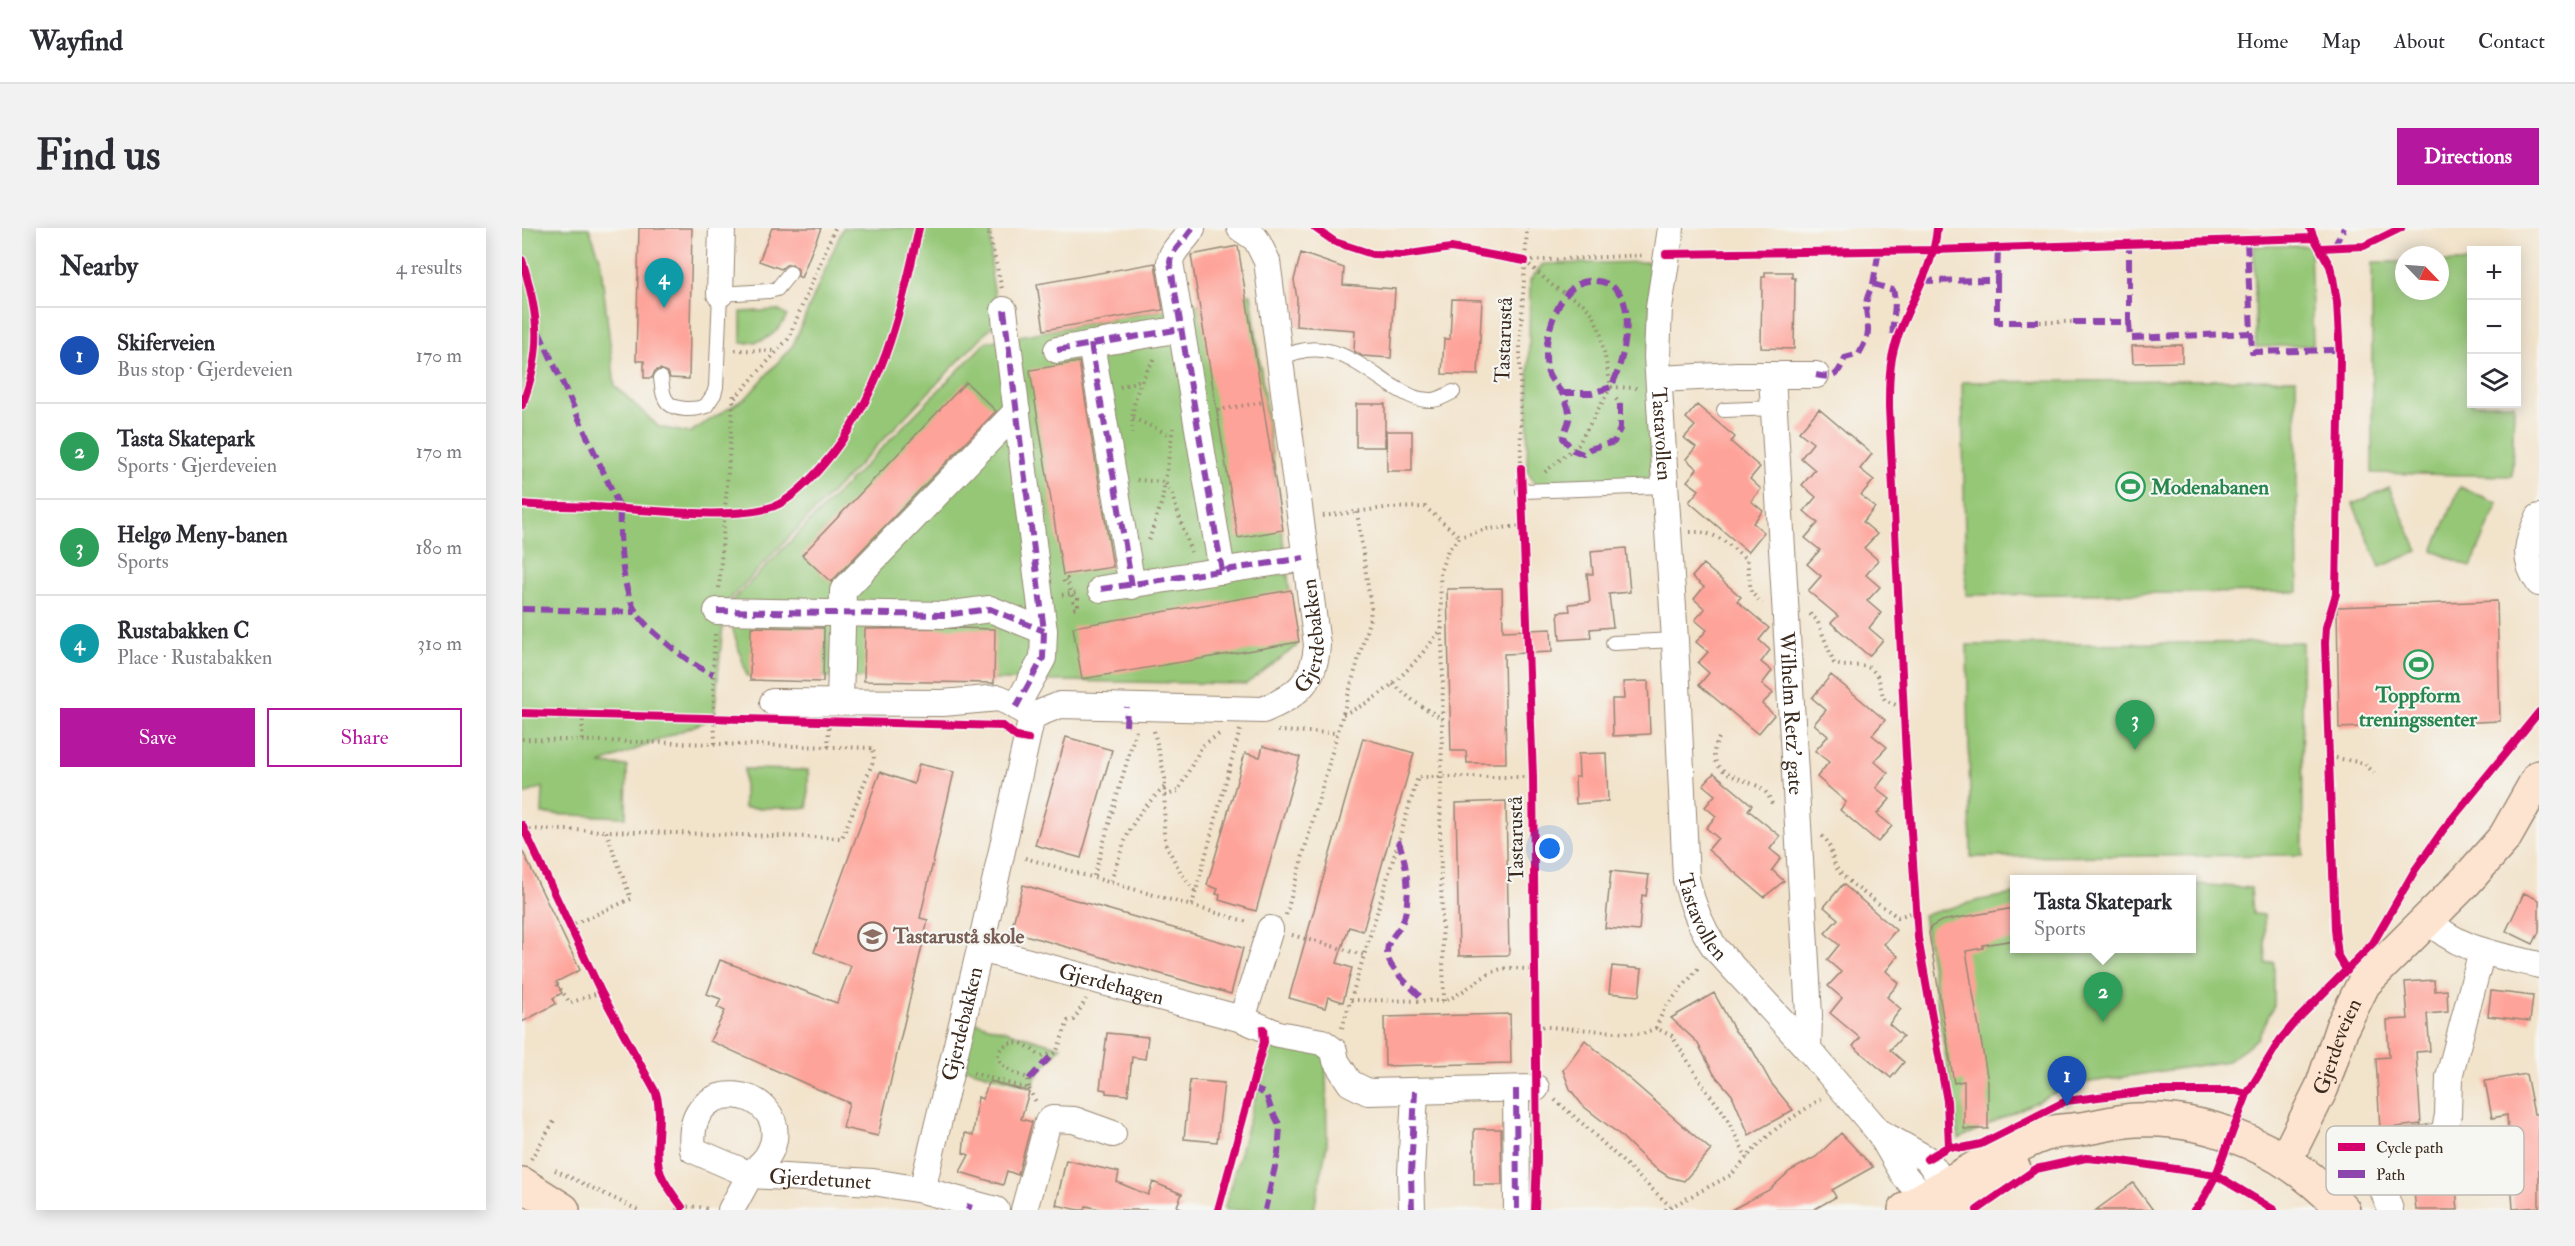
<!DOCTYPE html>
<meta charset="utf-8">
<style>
body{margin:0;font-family:"IM FELL Double Pica",serif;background:#f2f2f3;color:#2b2b33}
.controls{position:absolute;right:18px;top:18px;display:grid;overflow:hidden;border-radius:0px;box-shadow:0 3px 15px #0003}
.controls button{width:54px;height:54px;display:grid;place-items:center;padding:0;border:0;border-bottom:2px solid #e1e1e2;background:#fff;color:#2b2b33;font:30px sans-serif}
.compass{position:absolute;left:1873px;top:18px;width:54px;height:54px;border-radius:50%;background:#fff;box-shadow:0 3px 15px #0003;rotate:115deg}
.you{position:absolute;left:1028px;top:621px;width:21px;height:21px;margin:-15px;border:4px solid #fff;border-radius:50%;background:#1a73e8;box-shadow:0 0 0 9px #1a73e833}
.badge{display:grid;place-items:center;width:39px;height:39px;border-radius:50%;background:#b5179e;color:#fff;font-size:20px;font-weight:700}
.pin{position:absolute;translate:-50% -50px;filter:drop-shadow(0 2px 3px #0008)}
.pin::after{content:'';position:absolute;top:32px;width:21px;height:18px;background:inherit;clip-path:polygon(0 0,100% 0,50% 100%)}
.popup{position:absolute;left:1488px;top:647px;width:186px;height:78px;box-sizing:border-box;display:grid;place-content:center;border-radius:0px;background:#fff;filter:drop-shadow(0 2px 4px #0005);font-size:20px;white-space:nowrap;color:#7c7c81}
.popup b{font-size:22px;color:#2b2b33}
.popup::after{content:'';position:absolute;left:50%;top:100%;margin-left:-12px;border:12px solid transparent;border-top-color:#fff}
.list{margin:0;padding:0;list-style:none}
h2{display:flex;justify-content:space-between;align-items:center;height:78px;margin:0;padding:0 24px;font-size:26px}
h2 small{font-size:20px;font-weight:400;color:#7c7c81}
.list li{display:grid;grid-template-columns:39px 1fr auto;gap:18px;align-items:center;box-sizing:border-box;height:96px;padding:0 24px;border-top:2px solid #e1e1e2}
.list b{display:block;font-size:22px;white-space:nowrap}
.list p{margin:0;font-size:20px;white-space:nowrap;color:#7c7c81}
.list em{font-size:20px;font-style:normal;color:#7c7c81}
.actions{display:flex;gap:12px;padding:18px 24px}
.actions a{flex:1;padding:14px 0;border:2px solid #b5179e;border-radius:0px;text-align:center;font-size:21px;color:#b5179e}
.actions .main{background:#b5179e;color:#fff}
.icon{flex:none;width:33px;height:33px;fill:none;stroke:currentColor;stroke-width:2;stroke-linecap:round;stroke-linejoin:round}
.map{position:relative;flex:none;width:2017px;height:982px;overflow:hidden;border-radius:0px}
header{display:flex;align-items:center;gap:36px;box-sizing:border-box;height:84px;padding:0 30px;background:#fff;border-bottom:2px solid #e1e1e2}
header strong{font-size:28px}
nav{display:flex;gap:33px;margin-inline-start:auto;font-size:21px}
.intro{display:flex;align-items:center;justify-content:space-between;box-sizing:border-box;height:144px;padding:0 36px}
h1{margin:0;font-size:42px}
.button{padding:15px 27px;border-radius:0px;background:#b5179e;color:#fff;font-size:21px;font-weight:700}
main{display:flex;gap:36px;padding:0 36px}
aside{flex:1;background:#fff;border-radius:0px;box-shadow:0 3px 15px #0003}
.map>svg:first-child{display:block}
.green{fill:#95c777;stroke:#68784a;stroke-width:1.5}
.building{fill:#fea399}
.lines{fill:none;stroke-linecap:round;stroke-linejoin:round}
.lane-casing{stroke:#968674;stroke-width:16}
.street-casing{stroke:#968674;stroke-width:28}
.secondary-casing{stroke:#968674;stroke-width:36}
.path{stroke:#968674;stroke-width:4;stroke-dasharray:1.5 4.5;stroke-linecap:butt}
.lane{stroke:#fff;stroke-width:14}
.street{stroke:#fff;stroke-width:26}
.secondary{stroke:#fde4d0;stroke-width:33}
.quiet{stroke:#8e44ad;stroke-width:6;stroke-dasharray:12 6;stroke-linecap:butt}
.cycleway-casing{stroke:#f6f6f2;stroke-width:11}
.cycleway{stroke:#d6006c;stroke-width:8}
.labels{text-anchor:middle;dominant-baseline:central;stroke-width:4.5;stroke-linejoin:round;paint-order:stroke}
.street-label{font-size:21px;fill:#3b2a1e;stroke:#f6f6f2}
.leisure-label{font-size:21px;font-weight:bold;fill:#27864d;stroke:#f6f6f2;text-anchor:start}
.education-label{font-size:21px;font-weight:bold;fill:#785e54;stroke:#f6f6f2;text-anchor:start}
.key{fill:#f6f6f2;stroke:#beb9b2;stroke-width:1.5}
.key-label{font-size:16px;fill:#3b2a1e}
</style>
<header>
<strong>Wayfind</strong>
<nav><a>Home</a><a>Map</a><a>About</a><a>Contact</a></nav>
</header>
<div class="intro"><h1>Find us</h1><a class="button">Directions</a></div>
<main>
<aside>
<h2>Nearby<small>4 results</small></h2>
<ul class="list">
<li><span class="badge" style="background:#1a4fb4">1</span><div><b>Skiferveien</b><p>Bus stop · Gjerdeveien</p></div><em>170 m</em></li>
<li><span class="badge" style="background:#2e9e5b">2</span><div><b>Tasta Skatepark</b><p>Sports · Gjerdeveien</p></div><em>170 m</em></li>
<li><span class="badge" style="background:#2e9e5b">3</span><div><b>Helgø Meny-banen</b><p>Sports</p></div><em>180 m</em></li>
<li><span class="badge" style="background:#0f9aa8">4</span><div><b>Rustabakken C</b><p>Place · Rustabakken</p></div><em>310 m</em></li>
</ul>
<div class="actions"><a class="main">Save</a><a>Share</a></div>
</aside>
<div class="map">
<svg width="2017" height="982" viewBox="0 0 2017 982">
<rect width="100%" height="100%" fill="#f6f6f2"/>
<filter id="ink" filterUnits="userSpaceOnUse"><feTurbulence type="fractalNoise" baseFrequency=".0167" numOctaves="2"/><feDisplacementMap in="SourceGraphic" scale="12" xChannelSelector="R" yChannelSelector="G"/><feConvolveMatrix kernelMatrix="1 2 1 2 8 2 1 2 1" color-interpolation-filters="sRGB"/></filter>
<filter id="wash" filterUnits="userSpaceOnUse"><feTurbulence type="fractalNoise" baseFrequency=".008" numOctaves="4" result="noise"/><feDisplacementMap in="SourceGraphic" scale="24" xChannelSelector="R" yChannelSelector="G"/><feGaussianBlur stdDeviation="1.35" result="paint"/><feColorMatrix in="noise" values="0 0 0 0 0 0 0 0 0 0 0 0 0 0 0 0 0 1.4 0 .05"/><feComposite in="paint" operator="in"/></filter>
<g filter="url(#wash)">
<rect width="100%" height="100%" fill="#f2e3cb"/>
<path class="green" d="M0,0H67L78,30L93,158L137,199L167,205L225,169L271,117L321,0H469V45L477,91L203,376L192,490L78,536L105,538L104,589L20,586L21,559L0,567Z
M1732,18H1788L1791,117L1734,119Z
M1128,34L1129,253L1015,257L1005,243L1008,52L1021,36Z
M1850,34H1882V63H1918V34H1949L1950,176H1992L1990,248L1850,245Z
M729,66L775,418L724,456L225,448L204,379L464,114Z
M256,82L265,88C254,108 242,115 219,115V84Z
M1774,151L1776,364L1444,367L1440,154Z
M1867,259L1896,323L1858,339L1831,276Z
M1938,259L1976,275L1949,339L1911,323Z
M1780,414L1781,627L1449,629L1445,417Z
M222,541L286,542V580H222Z
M1670,656L1729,660L1731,686L1742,687L1744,736L1752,734V777L1736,810L1706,833L1549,857L1437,911L1401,687L1458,672L1492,666V720H1670Z
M453,794L539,819L513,850L512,859L439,839Z
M748,816L799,824L804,832L805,916L792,982H702Z"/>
<g id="blocks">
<path class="building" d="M117,0H170L167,151L148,150L146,144L138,141L133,143L130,150H122V133H114Z
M250,0H299L279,50L276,48V41L270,36L264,37L259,41L237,33Z
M716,18L761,302L716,310L669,27Z
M779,25L822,40L821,57L873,61L869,130L840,128L832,123L833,102L774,98L775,71L772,52Z
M633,35L641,82L522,102L515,56Z
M1243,44H1270V50H1273L1272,121L1239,120L1240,49H1243Z
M930,71L960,72L956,147L920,146L922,111H928Z
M1660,117V134L1611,135L1610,118Z
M557,134L591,339L541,347L508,142Z
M444,154L474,183L309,354L280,327Z
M834,176H863V219H834Z
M1175,177L1213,209L1209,214L1238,239L1228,251L1239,261L1229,273L1241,283L1231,295L1242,304L1226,324L1167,274L1177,262L1165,253L1175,241L1164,231L1174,219L1162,210L1173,198L1164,190Z
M1297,181L1350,226L1338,241L1352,252L1339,267L1353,279L1341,294L1355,306L1342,320L1356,332L1344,347L1358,359L1345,373L1359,385L1347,400L1361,412L1347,428L1309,395L1316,388L1286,363L1299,348L1285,336L1298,322L1283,310L1296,295L1282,283L1294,269L1280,257L1293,242L1279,230L1291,215L1277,204Z
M864,203H890V243H865Z
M1104,320L1108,364L1087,366L1091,399L1068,401L1069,410L1038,412L1036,384L1048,383L1047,376L1068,374L1065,346H1071L1069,323Z
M1181,336L1219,369L1215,373L1247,400L1237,412L1248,422L1239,434L1250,443L1240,456L1251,465L1240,476L1252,487L1236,506L1177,457L1187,445L1176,435L1186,424L1174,414L1185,402L1173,392L1183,381L1172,371L1182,359L1170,349Z
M980,360L981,403L1029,401L1030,424L982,426L984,535H945L944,523H929L925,361Z
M769,362L777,414L560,451L551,399Z
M1975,373L1978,493L1817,500L1815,379Z
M229,399L302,400L301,454L228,452Z
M436,400L473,401L472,455L342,453L343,401Z
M1309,447L1363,492L1350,507L1365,519L1352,533L1366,545L1354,560L1368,571L1355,586L1370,598L1356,614L1318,582L1324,574L1295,549L1307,534L1293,523L1306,508L1292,496L1304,482L1290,470Z
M1126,453L1128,506L1091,508L1090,471H1102L1101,454Z
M544,509L590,522L559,630L513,617Z
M841,510L892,525L841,703L827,699L815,735L830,740L821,774L806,769L803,780L767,770Z
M741,518L778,529L734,683L697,672L698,667L694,666L696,661L685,657L723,525L738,529Z
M1084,525L1086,573L1054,576L1053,549H1057L1056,526Z
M397,536L432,544L398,690L406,692L356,908L321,900L327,875L188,813L203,783L195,779L199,771L185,766L198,732L315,775L329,738L292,724L358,544L392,556Z
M1192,545L1230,577L1226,582L1258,608L1248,621L1259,630L1250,642L1262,653L1242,669L1186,622L1196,610L1184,600L1194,588L1183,579L1193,567L1181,557Z
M984,573L987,727L937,728L934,575Z
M0,622L58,742L34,754L40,765L31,770L34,776L0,794Z
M1089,643L1127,647L1124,668L1120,667L1117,703L1083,700Z
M1321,656L1374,702L1362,716L1376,728L1364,743L1377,755L1365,769L1379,781L1367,796L1381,808L1368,822L1382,834L1369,850L1331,818L1338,810L1308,785L1320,770L1306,758L1319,744L1305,732L1317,717L1303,705L1316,691L1302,679Z
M501,657L721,720L709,766L489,703Z
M2002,665L2017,672V704L2011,716L1984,703Z
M1492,680V712L1461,717V720L1444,723L1466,854V901H1442V853L1432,855L1407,705L1409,699L1419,693Z
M1090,738L1120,741L1117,768L1087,765Z
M1912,752L1913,763L1925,762L1926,784L1905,786L1908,823L1894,824L1899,896L1858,901L1854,830L1867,829L1865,792L1886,791L1883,754Z
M1969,763L2011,768L2008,793L1966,788Z
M1192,765L1213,803L1231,823L1249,855L1271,882L1227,907L1210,867L1192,846L1175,814L1149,790Z
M988,786L989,835L863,838L862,789Z
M585,805L626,809L623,831L610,829L606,867L584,865V862L578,861Z
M1063,812L1189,922L1162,953L1147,949L1130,938L1097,906L1061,878L1048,861L1041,842Z
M2004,846L2012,886H2017V979L1991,981L1985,887L1970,890L1963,853Z
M668,852L702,855L695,914L662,911Z
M468,853L507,864L499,891L510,894L496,947L485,943L481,957L438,944L447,927L441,925L443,905L451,907L456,869L460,871Z
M952,901H979L980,957H952Z
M1319,905L1351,939L1310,962L1314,969L1291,982H1209L1247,962L1268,943L1294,929Z
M1928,925L1931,960H1934L1936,982H1894L1888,929Z
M544,932L597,944L595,954L626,967L631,954L660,966L655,978L662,982H582L564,978L563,982H557L534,977Z
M1611,955L1631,982H1574Z"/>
</g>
</g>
<g filter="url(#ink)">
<use href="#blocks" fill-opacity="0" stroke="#968674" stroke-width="1.5"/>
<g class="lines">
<defs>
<path id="lane" d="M758,131C801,107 831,132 867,156C881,164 893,173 910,172C917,172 924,167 931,164
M139,150C140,156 140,165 143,170C149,184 173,182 184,178L192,166L194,159L198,66L247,63L255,61L268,45
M1202,182L1252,180
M1001,263L1142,258
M1091,415L1153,412"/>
<g id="street">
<path d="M670,0C665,12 650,20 648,34L700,343"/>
<path id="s1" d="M1149,0L1137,80L1135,129L1153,412L1164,651C1170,677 1178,698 1193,720L1286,821L1357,904L1382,947L1402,970L1418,980"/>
<path d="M198,66L200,0"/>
<path d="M482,82L522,403L521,430L494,479"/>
<path d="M569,116L610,358"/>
<path d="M535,122L659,101"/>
<path id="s2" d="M1250,148L1287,787L1286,821"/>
<path d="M1137,151L1215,147H1294"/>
<path d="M2017,289C2005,314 2000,331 2017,355"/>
<path d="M579,361L782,330"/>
<path d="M195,383L423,387L468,381L522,403"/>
<path id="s3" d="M251,474L421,475L477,470L486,474L510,488L538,477L741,482C773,469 793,454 795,417L745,33L734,11L718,0"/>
<path d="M318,474L321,363L495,183"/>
<path d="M1905,691C1935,722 1977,727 2017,737"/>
<path id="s4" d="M458,721L720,791L756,806L800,814L812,823L814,833L828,855L846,864L1014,860"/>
<path d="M720,791L748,701"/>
<path d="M994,861L995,982"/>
<path d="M1357,904L1405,931L1422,955L1424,974"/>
<path id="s5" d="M400,962L458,721L510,488"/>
<path id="s6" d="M209,982C215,971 221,960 227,949C236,936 245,935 251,916C266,859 161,841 171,922L229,947L351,954L400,962L474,982"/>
<path d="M502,982L526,894L530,891L552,892L591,906"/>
<path d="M890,982L889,946L893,863"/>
<path d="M1868,982L1855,944L1859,926L1868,918L1922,907L1926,887L1927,849L1960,723"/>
</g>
<g id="secondary">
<path id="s7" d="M1763,933L1800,859L1820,799L1842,755L1944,653L1983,609L2017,549"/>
<path d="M0,956L41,982"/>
<path d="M1383,982C1418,960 1452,939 1490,921C1502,915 1515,908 1528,905C1538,902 1549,903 1559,901C1578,898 1595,893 1614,892C1690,888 1771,925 1821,982"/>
<path d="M1427,982L1492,941"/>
</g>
</defs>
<use href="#lane" class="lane-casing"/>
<use href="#street" class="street-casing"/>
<use href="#secondary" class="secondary-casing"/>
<path class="path" d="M466,0L480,61
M1003,33L1032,59L1061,76L1071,86L1078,103L1089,159L1056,217L1023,244
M1004,33L1122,27
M1518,94H1551
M213,122L255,123
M598,159L618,152
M1089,159L1115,160
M213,170L266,111L313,0
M1094,171L1098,176
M696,182L742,174
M611,190L648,207
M610,206C610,173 615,157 633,130
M999,240L998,121L1005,0
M615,252L643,254L650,267L669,324
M801,288L863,280L903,279L938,309
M1168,304C1195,303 1206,316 1225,332L1229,364L1240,376
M627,312L640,273L651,200
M542,354L541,351H545L553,380L556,379V370
M197,360L212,164
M540,367L556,365
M1288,386L1295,392L1312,435C1325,442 1344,432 1353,445C1359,452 1358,463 1363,472L1374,477L1382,478
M193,406L191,439L193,516
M871,456L894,475L921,491
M821,486C864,470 894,435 920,400
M632,503L643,550L642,605L644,617L659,645L673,664
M756,503L816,505
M1197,510C1177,545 1221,549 1239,560C1245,564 1248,570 1250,576
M0,511L351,520L352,531L320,610L84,603L109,671L48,698
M60,512L61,487
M306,519L307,496
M1808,529L1842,535L1852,545
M643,568L656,563L680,518L700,504
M2,601L84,603
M1300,608C1311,616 1308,631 1316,642C1323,653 1364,681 1376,689L1395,683
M503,630L726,694
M572,648L614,502
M589,653C604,609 607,591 643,559
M670,677L718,502
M764,687L848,390L849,380L835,284
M770,707L842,727
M35,756L48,775L79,764
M829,772L922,773C942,766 956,749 976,742C987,738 1001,741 1013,742
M922,773L918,608L921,449L918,344L926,322L938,309L965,301L1002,298
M1014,798L1120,806L1134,800L1150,808L1184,862L1202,885L1225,930
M820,800L896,549H1011
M1134,800L1142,781L1179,737
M451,845L507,861L506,850C496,846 483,843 478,833C472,821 487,812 498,815C505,817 512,823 518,828L531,826L535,823L546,793L552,792L564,771
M507,861L514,874
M1033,872L1061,896L1149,979
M9,931L34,890
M33,942L116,982
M154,982C165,976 177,979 188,981
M1143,982L1209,947L1237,916L1255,900L1300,870"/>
<use href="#lane" class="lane"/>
<use href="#street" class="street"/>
<use href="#secondary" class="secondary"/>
<path class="quiet" d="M670,0C665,12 650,20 648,34L700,343
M1812,19L1822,0
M1475,52V94H1518
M1400,53L1475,52L1476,19
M1351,56L1357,22
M482,82L522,403L521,430L494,479
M1551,94H1607V15
M1607,94L1608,110L1729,105L1725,12
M17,104L98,280C97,307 99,363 115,385C123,398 137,408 148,418C162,429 175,440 191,446
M1729,105L1730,124L1817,122
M569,116L610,358
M535,122L659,101
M1294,147C1314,151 1315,148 1323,130L1337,126C1340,120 1346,110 1346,103C1346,81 1339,79 1351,56L1371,62C1376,79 1369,93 1371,110
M1041,165H1070L1089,159C1100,138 1113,88 1098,66C1091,56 1078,51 1066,53C1035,56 1018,118 1026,145C1029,154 1037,159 1041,167C1044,172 1046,179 1047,184C1049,195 1042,201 1041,210L1051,222L1061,226L1068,221L1092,214L1098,201V176
M579,361L782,330
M0,381L113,384
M195,383L423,387L468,381L522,403
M604,498L605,479
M876,612C885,634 889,667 882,690C878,705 861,712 866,730C870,745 891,759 901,772
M507,851L531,826
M730,860L744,866L749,881L758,898L756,926L743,982
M994,861L995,982
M446,982L448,976
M890,982L889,946L893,863"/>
<defs>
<path id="cycleway" d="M793,0L813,14L850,26L881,27L929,20L1003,33
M1415,0C1412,41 1386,75 1374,114C1367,135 1367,157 1367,179L1384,528L1396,710L1425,873L1427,918
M1792,10L1808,38L1811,50L1815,74L1818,130L1814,366L1804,399L1803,415L1813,701L1816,728L1825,743
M1798,20L1842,18L1879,0
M1144,26L1412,22L1792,10L1788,0
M0,32C17,87 21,122 0,177
M999,240L1011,549L1015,931L1013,982
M0,276C24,279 49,277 73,279C115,281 222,294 257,276C274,267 289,251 301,237C359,170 379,85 397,0
M0,485L481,498L495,509L506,511
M0,597L79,764L134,865C142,892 130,922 139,946C144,958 153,969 160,979
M1405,931L1427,918L1440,920L1459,916L1544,873L1625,863H1714L1725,866
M696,982L742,814L741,801
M1455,982L1514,941L1564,930L1600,933L1694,947L1752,982
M1672,982L1679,975L1694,947L1725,866L1758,812L1773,794L1851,715L1893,642L1921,602L2017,484"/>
</defs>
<use href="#cycleway" class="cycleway-casing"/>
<use href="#cycleway" class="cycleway"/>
</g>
</g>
<defs>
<symbol id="stadium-ring" viewBox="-11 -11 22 22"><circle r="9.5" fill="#f6f6f2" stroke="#2e9e5b" stroke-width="1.5"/><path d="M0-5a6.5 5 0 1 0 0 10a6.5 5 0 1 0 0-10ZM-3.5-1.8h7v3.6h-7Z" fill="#2e9e5b"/></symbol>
<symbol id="school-ring" viewBox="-11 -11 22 22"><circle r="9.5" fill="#f6f6f2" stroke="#8d6e63" stroke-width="1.5"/><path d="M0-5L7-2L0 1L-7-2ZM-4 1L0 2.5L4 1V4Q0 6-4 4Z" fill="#8d6e63"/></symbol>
</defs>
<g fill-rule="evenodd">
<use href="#stadium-ring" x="1592" y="242" width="33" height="33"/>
<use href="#stadium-ring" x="1880" y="420" width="33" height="33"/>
<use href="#school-ring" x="334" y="692" width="33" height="33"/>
</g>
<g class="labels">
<g class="street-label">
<text transform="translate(982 112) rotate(-88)">Tastarustå</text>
<text stroke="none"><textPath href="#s1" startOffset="207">Tastavollen</textPath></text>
<text stroke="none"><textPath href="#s3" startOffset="596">Gjerdebakken</textPath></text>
<text stroke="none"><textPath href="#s2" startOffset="338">Wilhelm Retz' gate</textPath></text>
<text transform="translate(994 611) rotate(-91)">Tastarustå</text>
<text stroke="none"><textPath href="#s1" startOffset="694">Tastavollen</textPath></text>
<text stroke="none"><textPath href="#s4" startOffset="136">Gjerdehagen</textPath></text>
<text stroke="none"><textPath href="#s5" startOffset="171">Gjerdebakken</textPath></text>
<text stroke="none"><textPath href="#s7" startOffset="126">Gjerdeveien</textPath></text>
<text stroke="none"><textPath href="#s6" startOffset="363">Gjerdetunet</textPath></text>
</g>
<g class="leisure-label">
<text x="1629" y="259">Modenabanen</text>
<text x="1896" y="467" text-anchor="middle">Toppform<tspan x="1896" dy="24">treningssenter</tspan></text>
</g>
<g class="education-label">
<text x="371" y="708">Tastarustå skole</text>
</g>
</g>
<rect x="1804" y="898" width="198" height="69" rx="9" class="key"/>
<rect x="1816" y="915" width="27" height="8" fill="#d6006c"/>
<rect x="1816" y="942" width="27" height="8" fill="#8e44ad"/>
<g class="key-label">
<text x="1854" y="925">Cycle path</text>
<text x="1854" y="952">Path</text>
</g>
</svg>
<div class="controls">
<button>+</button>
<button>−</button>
<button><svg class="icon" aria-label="layers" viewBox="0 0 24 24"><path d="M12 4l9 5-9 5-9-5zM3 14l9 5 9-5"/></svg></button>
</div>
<svg class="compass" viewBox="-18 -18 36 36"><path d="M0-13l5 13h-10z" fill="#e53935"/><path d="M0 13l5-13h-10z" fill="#7c7c81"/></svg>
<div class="you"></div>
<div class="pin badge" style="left:1545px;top:878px;background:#1a4fb4">1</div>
<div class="pin badge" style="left:1581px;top:794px;background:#2e9e5b">2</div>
<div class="popup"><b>Tasta Skatepark</b>Sports</div>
<div class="pin badge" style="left:1613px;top:522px;background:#2e9e5b">3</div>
<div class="pin badge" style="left:142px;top:80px;background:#0f9aa8">4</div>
</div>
</main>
